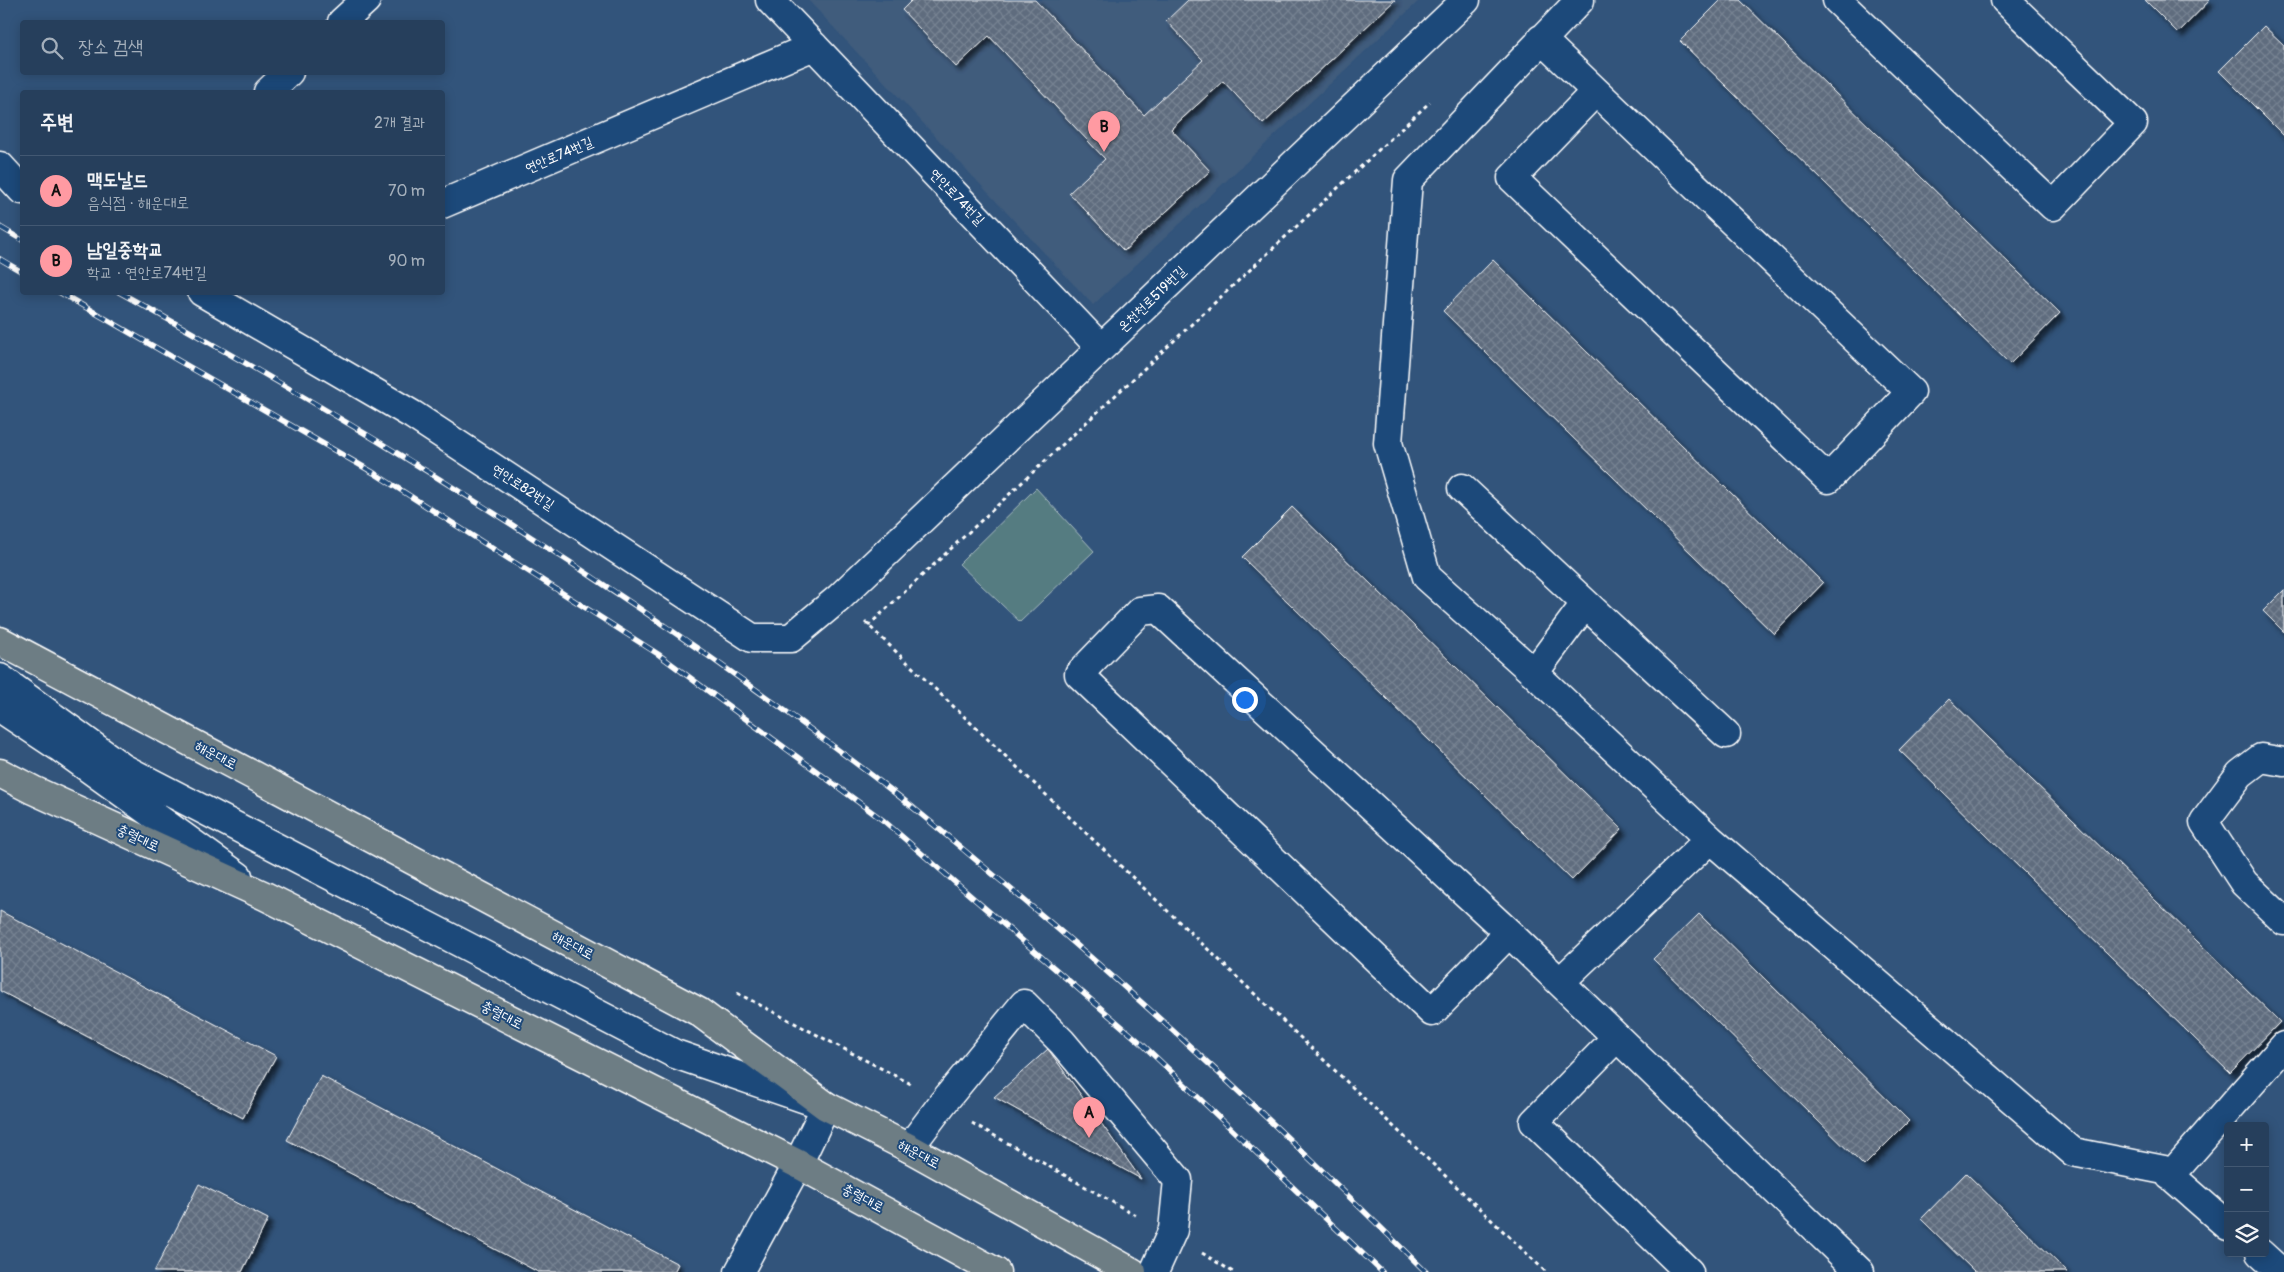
<!DOCTYPE html>
<html lang="ko">
<meta charset="utf-8">
<style>
body{margin:0;font-family:Pangolin,"Poor Story",sans-serif;background:#2e4662;color:#f1f3f6}
.controls{position:absolute;right:15px;bottom:15px;display:grid;overflow:hidden;border-radius:5px;box-shadow:0 2px 12px #0003}
.controls button{width:45px;height:45px;display:grid;place-items:center;padding:0;border:0;border-bottom:1px solid #425872;background:#263f5c;color:#f1f3f6;font:25px sans-serif}
.you{position:absolute;left:1244px;top:699px;width:18px;height:18px;margin:-12px;border:4px solid #fff;border-radius:50%;background:#1a73e8;box-shadow:0 0 0 8px #1a73e833}
.badge{display:grid;place-items:center;width:32px;height:32px;border-radius:50%;background:#ff9aa2;color:#111;font-size:16px;font-weight:700}
.pin{position:absolute;translate:-50% -41px;filter:drop-shadow(0 1px 2px #0008)}
.pin::after{content:'';position:absolute;top:26px;width:18px;height:15px;background:inherit;clip-path:polygon(0 0,100% 0,50% 100%)}
.list{margin:0;padding:0;list-style:none}
h2{display:flex;justify-content:space-between;align-items:center;height:65px;margin:0;padding:0 20px;font-size:21px}
h2 small{font-size:16px;font-weight:400;color:#a4afbb}
.list li{display:grid;grid-template-columns:32px 1fr auto;gap:15px;align-items:center;box-sizing:border-box;height:70px;padding:0 20px;border-top:1px solid #425872}
.list b{display:block;font-size:19px;white-space:nowrap}
.list p{margin:0;font-size:16px;white-space:nowrap;color:#a4afbb}
.list em{font-size:16px;font-style:normal;color:#a4afbb}
.icon{flex:none;width:28px;height:28px;fill:none;stroke:currentColor;stroke-width:2;stroke-linecap:round;stroke-linejoin:round}
.map{position:relative;flex:none;width:2284px;height:1272px;overflow:hidden}
.search{position:absolute;background:#263f5c;box-shadow:0 2px 12px #0003;left:20px;top:20px;width:425px;height:55px;display:flex;align-items:center;gap:12px;box-sizing:border-box;padding:0 18px;border-radius:5px;color:#a4afbb;font-size:19px}
.panel{position:absolute;background:#263f5c;box-shadow:0 2px 12px #0003;left:20px;top:90px;width:425px;height:205px;border-radius:5px}
.map>svg:first-child{display:block}
.built{fill:#3f5b7c}
.pitch{fill:#557b81;stroke:#aabdc0}
.building{fill:url(#building-cross-hatch);stroke:#fff;filter:url(#shadow)}
.lines{fill:none;stroke-linecap:round;stroke-linejoin:round}
.minor-casing{stroke:#fff;stroke-width:31}
.major-casing{stroke:#fff;stroke-width:31}
.path{stroke:#fff;stroke-width:3;stroke-dasharray:4 4;stroke-linecap:butt}
.minor{stroke:#1f4a7a;stroke-width:28}
.major{stroke:#6d7d84;stroke-width:28}
.rail-casing{stroke:#fff;stroke-width:5.5}
.rail{stroke:#1f4a7a;stroke-width:4;stroke-dasharray:11;stroke-linecap:butt}
.labels{text-anchor:middle;dominant-baseline:central;stroke-width:4;stroke-linejoin:round;paint-order:stroke}
.street-label{font-size:14px;fill:#fff;stroke:#1f4a7a}
</style>
<div class="map">
<svg width="2284" height="1272" viewBox="0 0 2284 1272">
<defs>
<pattern id="building-cross-hatch" width="8" height="8" patternUnits="userSpaceOnUse" patternTransform="scale(1.25)"><rect width="8" height="8" fill="#5e6c7e"/><path d="M0 0l8 8M0 8l8-8" fill="none" stroke="#768291"/></pattern>
<filter id="shadow"><feDropShadow dx="4.5" dy="4.5" stdDeviation="2.5" flood-color="#0009"/></filter>
</defs>
<rect width="100%" height="100%" fill="#32547b"/>
<filter id="ink" filterUnits="userSpaceOnUse"><feTurbulence type="fractalNoise" baseFrequency=".02" numOctaves="2"/><feDisplacementMap in="SourceGraphic" scale="10" xChannelSelector="R" yChannelSelector="G"/><feConvolveMatrix kernelMatrix="1 2 1 2 8 2 1 2 1" color-interpolation-filters="sRGB"/></filter>
<g filter="url(#ink)">
<path class="built" d="M808,0H1420L1093,305Z"/>
<path class="pitch" d="M1036,488L1094,551L1020,622L959,564Z"/>
<path class="building" d="M912,0H1035L1144,115L1203,60L1166,21L1188,0H1395L1263,124L1223,81L1171,129L1210,171L1124,251L1069,193L1105,159L989,36L956,67L902,10Z
M1721,0H1740L2060,313L2010,364L1680,41Z
M2145,0H2210L2178,33Z
M2264,26L2284,45V136L2219,71Z
M1493,260L1823,583L1774,634L1443,311Z
M1292,507L1622,829L1572,880L1242,557Z
M2284,590V632L2263,611Z
M1949,699L2280,1022L2230,1073L1899,750Z
M0,911L276,1056L243,1118L0,991Z
M1699,914L1909,1121L1864,1166L1653,959Z
M1048,1049L1141,1179L994,1097Z
M321,1076L678,1264L674,1272H538L287,1140Z
M1966,1173L2067,1272H1975L1921,1219Z
M199,1184L268,1219L242,1272H154Z"/>
<g class="lines">
<defs>
<path id="minor" d="M770,0L1101,348
M1837,0L2053,206L2133,123L2005,0
M342,22L366,0
M1541,39L1911,392L1828,479L1512,178L1595,92
M268,92L289,72
M0,166L22,190
M442,204L814,46
M202,292L413,415L752,638H791L839,598L1466,0
M1462,488L1726,734L1585,604L1534,673L1710,839L2073,1152L2164,1170L2228,1226
M1534,673L1427,577L1388,443L1408,180L1580,0
M0,678L123,768L675,1054L826,1106L798,1164L739,1272
M0,708L59,747L238,876
M2284,762L2261,758L2240,774L2204,822L2244,883L2284,921
M1509,933L1432,1012L1079,674L1140,611L1158,609L1509,933L1860,1272
M1561,981L1710,839
M1616,1038L1534,1122L1689,1272
M909,1148L942,1104L1024,1004L1062,1042L1178,1180L1173,1230L1154,1272
M2170,1176L2284,1046
M2260,1253L2281,1272"/>
<path id="major" d="M0,641L699,1012L826,1106L909,1148L1132,1272
M0,773L33,790L265,896L798,1164L996,1272"/>
</defs>
<use href="#minor" class="minor-casing"/>
<use href="#major" class="major-casing"/>
<path class="path" d="M865,622L1546,1272
M868,626L1430,102
M737,993L913,1085
M972,1123L1139,1217
M1202,1253L1233,1272"/>
<use href="#minor" class="minor"/>
<use href="#major" class="major"/>
<defs>
<path id="rail" d="M0,227L22,240
M0,259L22,272
M59,292L374,473L658,654L884,821L1141,1043L1382,1272
M119,292C390,441 655,607 900,797C930,821 959,846 989,871C1142,997 1285,1133 1426,1272"/>
</defs>
<use href="#rail" class="rail-casing"/>
<use href="#rail" class="rail"/>
</g>
</g>
<g class="labels">
<g class="street-label">
<text transform="translate(559 155) rotate(-23)">연안로74번길</text>
<text transform="translate(957 197) rotate(46)">연안로74번길</text>
<text transform="translate(1152 299) rotate(-44)">온천천로519번길</text>
<text transform="translate(523 487) rotate(33)">연안로82번길</text>
<text transform="translate(216 755) rotate(28)">해운대로</text>
<text transform="translate(138 838) rotate(25)">충렬대로</text>
<text transform="translate(573 945) rotate(28)">해운대로</text>
<text transform="translate(502 1015) rotate(27)">충렬대로</text>
<text transform="translate(919 1154) rotate(28)">해운대로</text>
<text transform="translate(863 1198) rotate(28)">충렬대로</text>
</g>
</g>
</svg>
<div class="controls">
<button>+</button>
<button>−</button>
<button><svg class="icon" aria-label="layers" viewBox="0 0 24 24"><path d="M12 4l9 5-9 5-9-5zM3 14l9 5 9-5"/></svg></button>
</div>
<div class="you"></div>
<div class="pin badge" style="left:1089px;top:1138px">A</div>
<div class="pin badge" style="left:1104px;top:152px">B</div>
<div class="search"><svg class="icon" aria-label="search" viewBox="0 0 24 24"><circle cx="10" cy="10" r="6"/><path d="M15 15l6 6"/></svg>장소 검색</div>
<section class="panel">
<h2>주변<small>2개 결과</small></h2>
<ul class="list">
<li><span class="badge">A</span><div><b>맥도날드</b><p>음식점 · 해운대로</p></div><em>70 m</em></li>
<li><span class="badge">B</span><div><b>남일중학교</b><p>학교 · 연안로74번길</p></div><em>90 m</em></li>
</ul>
</section>
</div>
